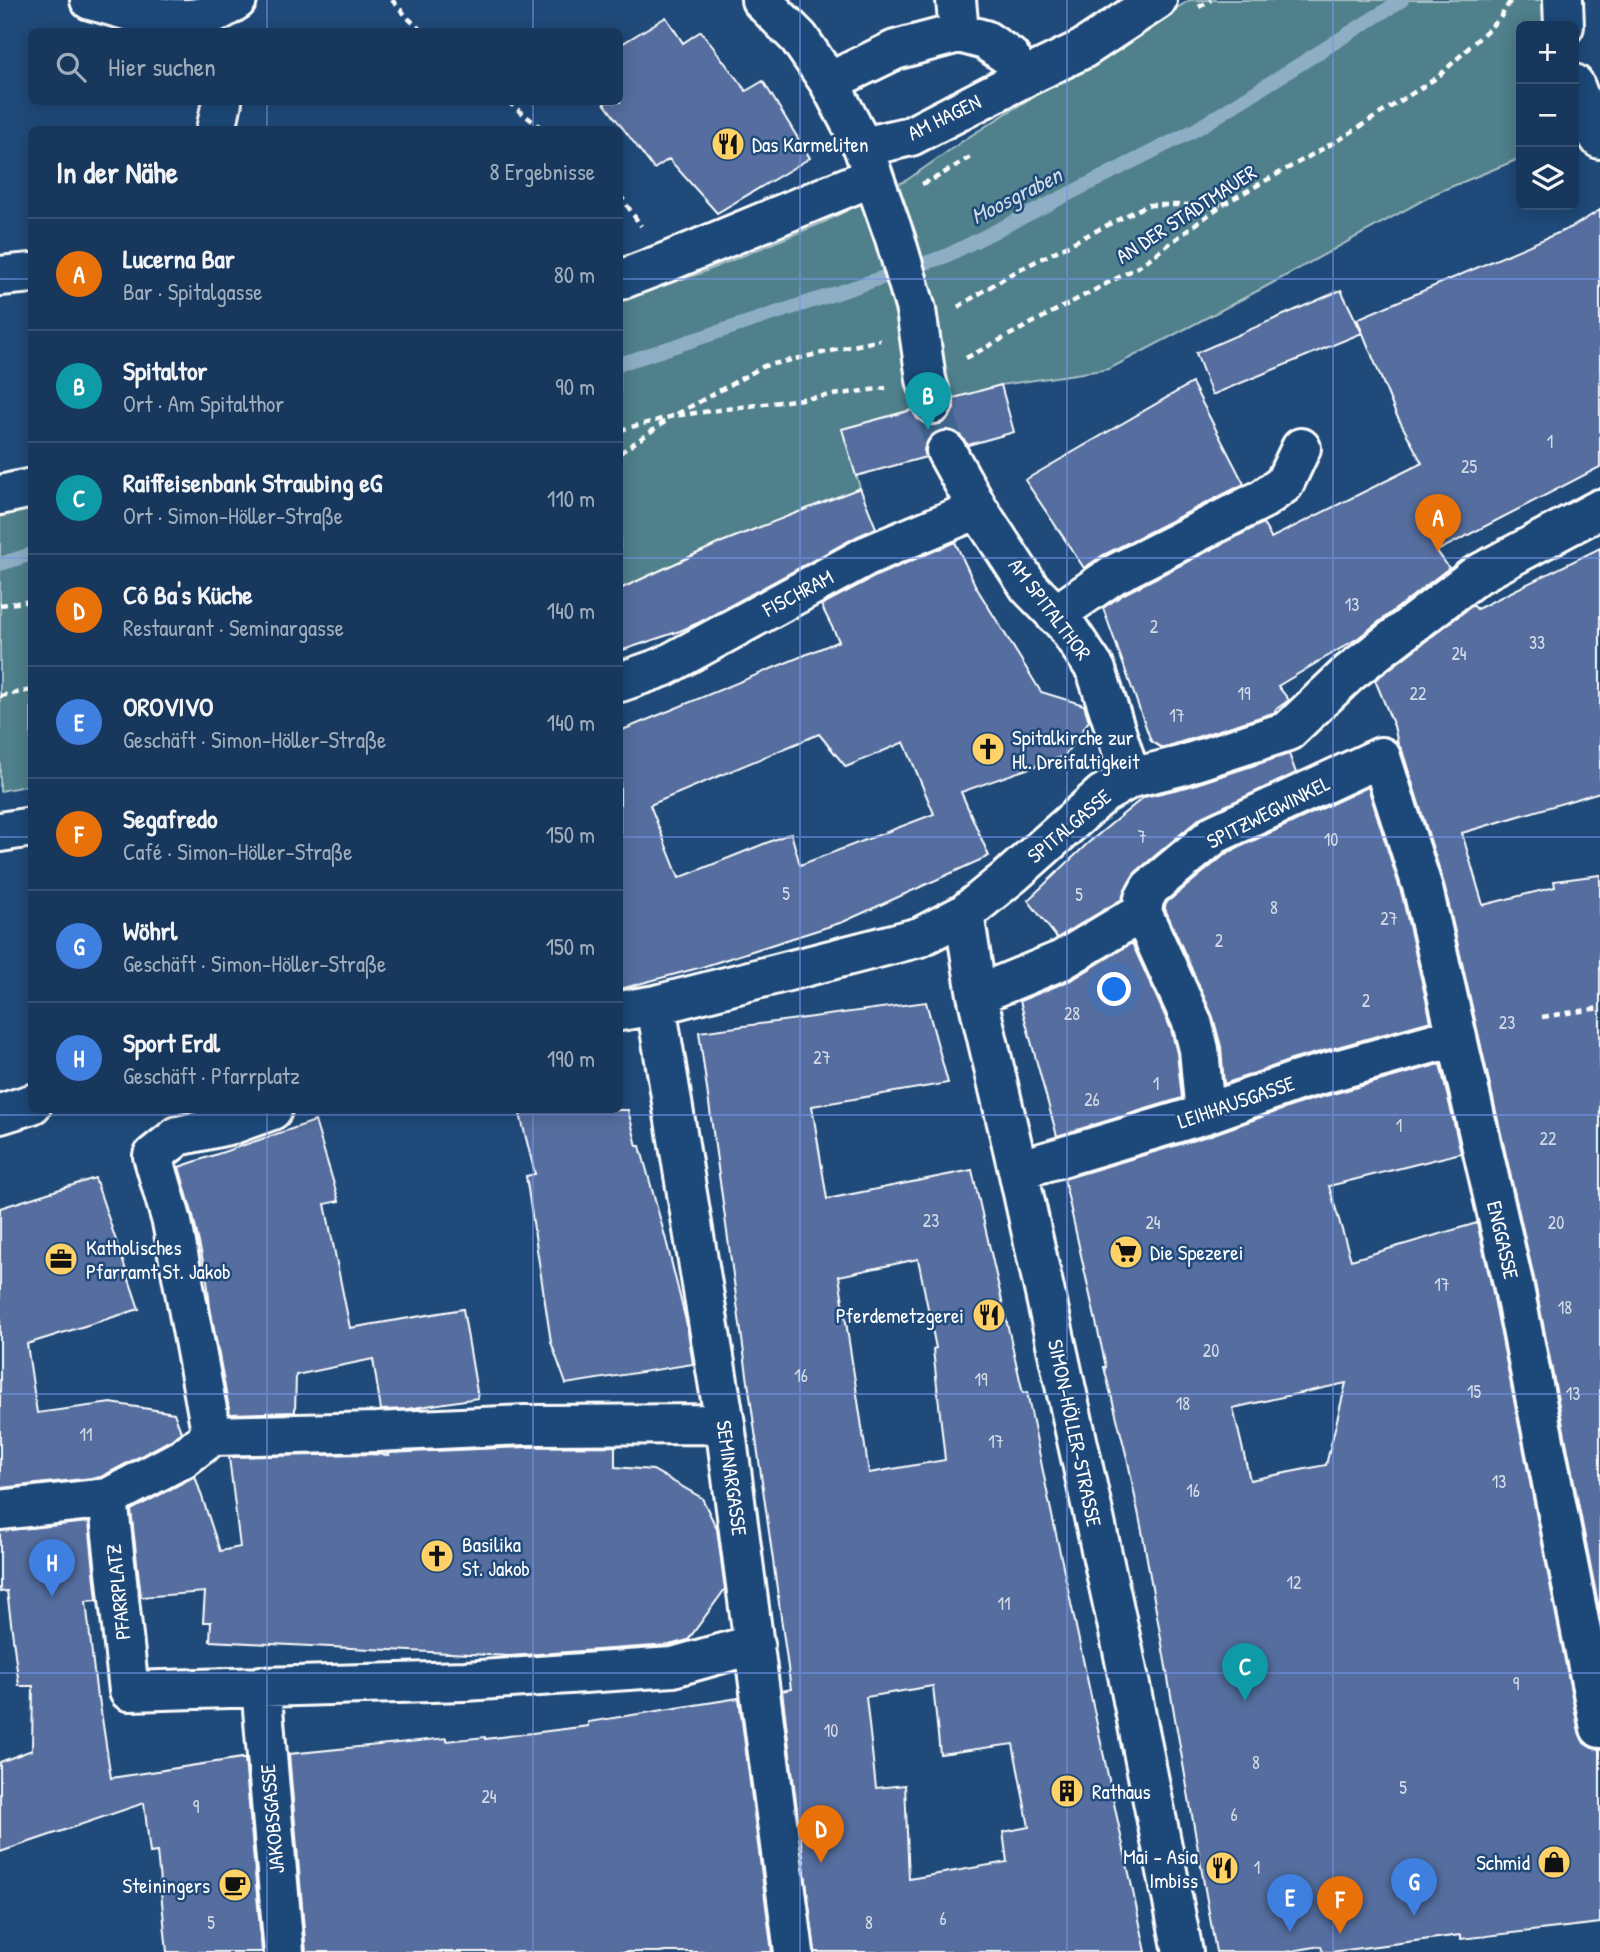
<!DOCTYPE html>
<html lang="de">
<meta charset="utf-8">
<style>
body{margin:0;font-family:"Patrick Hand",sans-serif;background:#244365;color:#f1f3f6}
.controls{position:absolute;right:21px;top:21px;display:grid;overflow:hidden;border-radius:10px;box-shadow:0 4px 18px #0003}
.controls button{width:63px;height:63px;display:grid;place-items:center;padding:0;border:0;border-bottom:2px solid #365272;background:#17385c;color:#f1f3f6;font:35px sans-serif}
.you{position:absolute;left:1115px;top:990px;width:24px;height:24px;margin:-18px;border:5px solid #fff;border-radius:50%;background:#1a73e8;box-shadow:0 0 0 10px #1a73e833}
.badge{display:grid;place-items:center;width:46px;height:46px;border-radius:50%;background:#ffd166;color:#fff;font-size:23px;font-weight:700}
.pin{position:absolute;translate:-50% -58px;filter:drop-shadow(0 2px 4px #0008)}
.pin::after{content:'';position:absolute;top:37px;width:24px;height:21px;background:inherit;clip-path:polygon(0 0,100% 0,50% 100%)}
.list{margin:0;padding:0;list-style:none}
h2{display:flex;justify-content:space-between;align-items:center;height:91px;margin:0;padding:0 28px;font-size:30px}
h2 small{font-size:23px;font-weight:400;color:#9eacbb}
.list li{display:grid;grid-template-columns:46px 1fr auto;gap:21px;align-items:center;box-sizing:border-box;height:112px;padding:0 28px;border-top:2px solid #365272}
.list b{display:block;font-size:26px;white-space:nowrap}
.list p{margin:0;font-size:23px;white-space:nowrap;color:#9eacbb}
.list em{font-size:23px;font-style:normal;color:#9eacbb}
.icon{flex:none;width:38px;height:38px;fill:none;stroke:currentColor;stroke-width:2;stroke-linecap:round;stroke-linejoin:round}
.map{position:relative;flex:none;width:1600px;height:1952px;overflow:hidden}
.search{position:absolute;background:#17385c;box-shadow:0 4px 18px #0003;left:28px;top:28px;width:595px;height:77px;display:flex;align-items:center;gap:18px;box-sizing:border-box;padding:0 24px;border-radius:10px;color:#9eacbb;font-size:26px}
.panel{position:absolute;background:#17385c;box-shadow:0 4px 18px #0003;left:28px;top:126px;width:595px;height:987px;border-radius:10px}
.map>svg:first-child{display:block}
.green{fill:#50808b;stroke:#a8c0c5;stroke-width:2}
.lines{fill:none;stroke-linecap:round;stroke-linejoin:round}
.stream{stroke:#8daec5;stroke-width:14}
.building{fill:#546e9f;stroke:#fff;stroke-width:2;fill-rule:evenodd}
.minor-tunnel{stroke:#41658e;stroke-width:38;stroke-dasharray:38 19;stroke-linecap:butt}
.minor-casing{stroke:#fff;stroke-width:44}
.path{stroke:#fff;stroke-width:4.5;stroke-dasharray:7 5;stroke-linecap:butt}
.minor{stroke:#1f4a7a;stroke-width:38}
.grid{fill:none;stroke:#7795e8;stroke-width:2;stroke-opacity:0.55}
.labels{text-anchor:middle;dominant-baseline:central;stroke-width:5;stroke-linejoin:round;paint-order:stroke}
.number-label{font-size:18px;fill:#d4dbe7}
.street-label{font-size:21px;fill:#fff;stroke:#1f4a7a}
.poi-label{font-size:21px;fill:#fff;stroke:#1f4a7a;text-anchor:start}
.water-label{font-size:23px;font-style:italic;fill:#d0dde7;stroke:#1f4a7a}
</style>
<div class="map">
<svg width="1600" height="1952" viewBox="0 0 1600 1952">
<rect width="100%" height="100%" fill="#1f4a7a"/>
<filter id="ink" filterUnits="userSpaceOnUse"><feTurbulence type="fractalNoise" baseFrequency=".0143" numOctaves="2"/><feDisplacementMap in="SourceGraphic" scale="14" xChannelSelector="R" yChannelSelector="G"/><feConvolveMatrix kernelMatrix="1 2 1 2 8 2 1 2 1" color-interpolation-filters="sRGB"/></filter>
<g filter="url(#ink)">
<path class="green" d="M1190,0H1551L1553,26H1521V158L1436,193L1267,286L1109,369L1001,385L843,429L860,488L722,542L620,589V300L701,273L824,222L907,180L967,138L1117,44Z
M31,500V785L0,791V507Z"/>
<g class="lines">
<path class="stream" d="M620,364L837,293L946,256L1195,130L1402,0
M0,564L32,554"/>
</g>
<path class="building" d="M666,17L683,43L701,31L746,91L763,81L810,158L717,213L669,159L654,169L603,102H620V45Z
M1600,210V467L1437,551L1449,568L1358,638L1278,686L1289,700L1275,710L1276,712L1162,748L1151,741L1103,608L1124,594L1263,523L1271,538L1422,463L1395,412L1357,319L1572,227Z
M1341,290L1362,333L1212,395L1196,353Z
M1192,383L1244,484L1103,555L1084,568L1025,480Z
M1001,385L1014,432L968,445L957,432L946,429L936,432L927,440L924,450L926,457L856,476L842,429L912,410L918,420L927,425H938L949,419L954,409V398Z
M860,488L876,528L856,537L700,622L680,631L620,651V589L722,542Z
M955,542L976,587L1041,692L1084,705L1089,721L1064,756L961,792L989,856L843,922L702,967L620,989V731L839,641L821,605L876,576ZM819,734L846,767L904,742L934,814L800,865L791,833L679,878L650,805Z
M1600,548V792L1462,833L1483,905L1555,887L1554,881L1600,875V1614L1534,1278L1444,884L1402,750L1398,744L1394,726L1375,680L1473,605L1477,609Z
M1289,754L1296,773L1201,817L1136,872L1125,889L1122,899L1057,938L1028,900L1088,843L1144,797L1187,787Z
M1368,787L1402,895L1431,1021L1291,1060L1224,1084L1221,1047L1213,1017L1165,909V906L1167,902L1227,853Z
M1132,943L1171,1029L1177,1053L1182,1098L1057,1136L1020,1001L1073,979Z
M926,1002L948,1083L812,1106L827,1199L972,1170L1023,1393L1027,1392L1050,1506L1146,1952H815L782,1691L791,1689L699,1032ZM918,1259L936,1348L933,1349L945,1460L869,1473L839,1276ZM933,1686L940,1754L1013,1744L1029,1827L1003,1832L1007,1862L909,1879L905,1785L876,1788L866,1697Z
M1440,1064L1461,1153L1329,1186L1351,1260L1477,1223L1492,1288L1579,1732L1584,1743L1592,1748L1600,1749V1923L1461,1939V1935L1331,1952H1323L1321,1946L1286,1952H1216L1143,1536L1128,1462L1104,1367H1106L1064,1179L1211,1135L1304,1102ZM1346,1383L1326,1465L1250,1480L1233,1408Z
M519,1110H628L637,1146H640L666,1240L687,1325L693,1364L566,1384L551,1342L526,1176L535,1174Z
M315,1121L339,1201L325,1204L350,1328L463,1309L478,1398L407,1409L381,1410L373,1359L296,1375L295,1412L230,1414L210,1307L207,1279L193,1216L179,1167Z
M95,1178L139,1309L27,1344L37,1413L111,1403L174,1413L181,1432L171,1440L101,1477L0,1488V1208Z
M615,1446V1467L653,1470L702,1498L717,1529L725,1589L688,1640L669,1645L509,1656L210,1641L211,1622H203L205,1592L141,1597L131,1510L195,1476L220,1551L240,1547L229,1457L364,1454L389,1455L388,1453L526,1447Z
M89,1522L97,1600L86,1601L97,1698H99L111,1778L242,1758V1759H245L262,1952H167L157,1852L150,1853L144,1803L0,1852V1762L32,1750L33,1686H19L7,1591L0,1592V1531Z
M739,1698L772,1952H306L289,1754L447,1738V1741L485,1737V1739L588,1726V1722Z"/>
<g class="lines">
<path class="minor-tunnel" d="M933,404L946,451"/>
<defs>
<path id="minor" d="M90,0C124,9 162,23 197,18C212,16 225,8 237,0
M761,0L799,38L829,82L863,147L895,238L916,310L926,379L933,404
M956,0L959,33
M1563,0L1564,26
M829,82L895,50L959,33L985,40L1010,57L1023,78
M1574,84L1589,122L1600,139
M216,130L222,102
M863,147L911,136L1023,78L1083,49L1157,0
M0,276L32,273
M620,280L667,262L872,177
M946,451L978,509L1029,587L1065,624L1096,670L1131,778
M0,495L32,488
M1055,615L1113,575L1263,499L1284,484L1301,448
M620,682L663,667L866,556L978,509
M0,832L32,827
M1142,912L1192,1022L1199,1049L1205,1114
M964,914L977,995L1018,1170L1123,1650L1183,1952
M977,995L1062,960L1142,912L1144,899L1150,888L1215,834L1381,757L1423,889L1513,1283L1600,1728
M656,1005L725,1424L794,1952
M620,1011L656,1005L920,937L964,914L1012,875L1103,794L1131,778L1180,766L1288,731L1349,673L1475,576L1600,509
M0,1114L32,1104
M1018,1170L1205,1114L1297,1081L1455,1037
M725,1424L525,1425L377,1432L212,1436L183,1458L108,1498L129,1691L465,1681L673,1667L755,1644
M212,1436L172,1222L153,1156L178,1136L233,1124L272,1110
M0,1510L108,1498
M261,1686L284,1952"/>
</defs>
<use href="#minor" class="minor-casing"/>
<path class="path" d="M392,0L409,19L423,32
M1199,7L1211,0
M508,102L544,130
M922,184L939,176L972,156
M620,195L641,226
M958,307L1009,275L1147,205H1221
M966,358L1138,267L1222,205L1342,138L1438,77L1500,18L1511,0
M677,414L764,366L880,340
M620,430L673,416L886,388
M620,453L669,419
M0,605L32,601
M0,696L32,690
M1542,1017L1600,1008"/>
<use href="#minor" class="minor"/>
</g>
</g>
<path class="grid" d="M267,0V32M533,0V32M800,0V1952M1067,0V1952M1333,0V1952M267,102V130M533,102V130M0,279H32M620,279H1600M0,558H32M620,558H1600M0,837H32M620,837H1600M267,1110V1952M533,1110V1952M0,1115H1600M0,1394H1600M0,1673H1600"/>
<defs>
<symbol id="restaurant-disc" viewBox="-11 -11 22 22"><circle r="9.5" fill="#ffd166" stroke="#1f4a7a"/><path d="M-5-6h1v4h1v-4h1v4h1v-4h1v5L-1.5 .5V6h-2V.5L-5-1ZM5-6V6H3V1.5H1.5Q1.5-4 5-6Z" fill="#111"/></symbol>
<symbol id="church-disc" viewBox="-11 -11 22 22"><circle r="9.5" fill="#ffd166" stroke="#1f4a7a"/><path d="M-1.2-6h2.4v3.5h3.3v2.4h-3.3V6h-2.4V-.1h-3.3v-2.4h3.3Z" fill="#111"/></symbol>
<symbol id="supermarket-disc" viewBox="-11 -11 22 22"><circle r="9.5" fill="#ffd166" stroke="#1f4a7a"/><path d="M-6-5.5h2.5l.6 2H6L4.5 2H-2.5L-4.4-4H-6ZM-1.5 3.2a1.3 1.3 0 1 0 .1 0ZM3 3.2a1.3 1.3 0 1 0 .1 0Z" fill="#111"/></symbol>
<symbol id="office-disc" viewBox="-11 -11 22 22"><circle r="9.5" fill="#ffd166" stroke="#1f4a7a"/><path d="M-6-3h4V-5.5h4V-3h4V5H-6ZM-1-4.5V-3h2v-1.5ZM-6 0V1H6V0Z" fill="#111"/></symbol>
<symbol id="building-disc" viewBox="-11 -11 22 22"><circle r="9.5" fill="#ffd166" stroke="#1f4a7a"/><path d="M-4-6H4V6H1V3H-1V6H-4ZM-2.5-4.3h1.7v1.8h-1.7ZM.8-4.3h1.7v1.8H.8ZM-2.5-1h1.7V.8h-1.7ZM.8-1h1.7V.8H.8Z" fill="#111"/></symbol>
<symbol id="shop-disc" viewBox="-11 -11 22 22"><circle r="9.5" fill="#ffd166" stroke="#1f4a7a"/><path d="M-5-2.5h2.3a2.7 3.5 0 0 1 5.4 0H5L5.5 6h-11ZM-1.5-2.5h3a1.5 2.3 0 0 0-3 0Z" fill="#111"/></symbol>
<symbol id="cafe-disc" viewBox="-11 -11 22 22"><circle r="9.5" fill="#ffd166" stroke="#1f4a7a"/><path d="M-5.5-4.5H6V0H3Q3 3.5 0 3.5H-2.5Q-5.5 3.5-5.5 0ZM3-3.2v2h1.7v-2ZM-6 4.5H4V6H-6Z" fill="#111"/></symbol>
</defs>
<g fill-rule="evenodd">
<use href="#restaurant-disc" x="709" y="125" width="38" height="38"/>
<use href="#church-disc" x="969" y="730" width="38" height="38"/>
<use href="#supermarket-disc" x="1107" y="1233" width="38" height="38"/>
<use href="#office-disc" x="42" y="1240" width="38" height="38"/>
<use href="#restaurant-disc" x="970" y="1296" width="38" height="38"/>
<use href="#church-disc" x="418" y="1537" width="38" height="38"/>
<use href="#building-disc" x="1048" y="1772" width="38" height="38"/>
<use href="#shop-disc" x="1535" y="1843" width="38" height="38"/>
<use href="#restaurant-disc" x="1203" y="1849" width="38" height="38"/>
<use href="#cafe-disc" x="216" y="1866" width="38" height="38"/>
</g>
<g class="labels">
<g class="number-label">
<text x="1550" y="441">1</text>
<text x="1469" y="466">25</text>
<text x="1352" y="604">13</text>
<text x="1154" y="626">2</text>
<text x="1537" y="642">33</text>
<text x="1459" y="653">24</text>
<text x="1244" y="693">19</text>
<text x="1418" y="693">22</text>
<text x="1177" y="715">17</text>
<text x="1142" y="836">7</text>
<text x="1331" y="839">10</text>
<text x="786" y="893">5</text>
<text x="1079" y="894">5</text>
<text x="1274" y="907">8</text>
<text x="1389" y="918">27</text>
<text x="1219" y="940">2</text>
<text x="1366" y="1000">2</text>
<text x="1072" y="1013">28</text>
<text x="1507" y="1022">23</text>
<text x="822" y="1057">27</text>
<text x="1156" y="1083">1</text>
<text x="1092" y="1099">26</text>
<text x="1399" y="1125">1</text>
<text x="1548" y="1138">22</text>
<text x="931" y="1220">23</text>
<text x="1153" y="1222">24</text>
<text x="1556" y="1222">20</text>
<text x="1442" y="1284">17</text>
<text x="1565" y="1307">18</text>
<text x="1211" y="1350">20</text>
<text x="801" y="1375">16</text>
<text x="981" y="1379">19</text>
<text x="1474" y="1391">15</text>
<text x="1573" y="1393">13</text>
<text x="1183" y="1403">18</text>
<text x="86" y="1434">11</text>
<text x="996" y="1441">17</text>
<text x="1499" y="1481">13</text>
<text x="1193" y="1490">16</text>
<text x="1294" y="1582">12</text>
<text x="1004" y="1603">11</text>
<text x="1516" y="1683">9</text>
<text x="831" y="1730">10</text>
<text x="1256" y="1762">8</text>
<text x="1403" y="1787">5</text>
<text x="489" y="1796">24</text>
<text x="196" y="1806">9</text>
<text x="1234" y="1814">6</text>
<text x="1257" y="1867">1</text>
<text x="943" y="1918">6</text>
<text x="211" y="1922">5</text>
<text x="869" y="1922">8</text>
</g>
<g class="street-label">
<text transform="translate(944 117) rotate(-26)">AM HAGEN</text>
<text transform="translate(1186 214) rotate(-33)">AN DER STADTMAUER</text>
<text transform="translate(798 593) rotate(-28)">FISCHRAM</text>
<text transform="translate(1050 609) rotate(53)">AM SPITALTHOR</text>
<text transform="translate(1268 812) rotate(-27)">SPITZWEGWINKEL</text>
<text transform="translate(1069 826) rotate(-40)">SPITALGASSE</text>
<text transform="translate(1236 1102) rotate(-19)">LEIHHAUSGASSE</text>
<text transform="translate(1503 1240) rotate(77)">ENGGASSE</text>
<text transform="translate(1075 1433) rotate(78)">SIMON-HÖLLER-STRASSE</text>
<text transform="translate(732 1478) rotate(82)">SEMINARGASSE</text>
<text transform="translate(118 1592) rotate(-96)">PFARRPLATZ</text>
<text transform="translate(272 1819) rotate(-95)">JAKOBSGASSE</text>
</g>
<g class="poi-label">
<text x="752" y="144">Das Karmeliten</text>
<text x="1012" y="737">Spitalkirche zur<tspan x="1012" dy="24">Hl. Dreifaltigkeit</tspan></text>
<text x="86" y="1247">Katholisches<tspan x="86" dy="24">Pfarramt St. Jakob</tspan></text>
<text x="1150" y="1252">Die Spezerei</text>
<text x="964" y="1315" text-anchor="end">Pferdemetzgerei</text>
<text x="462" y="1544">Basilika<tspan x="462" dy="24">St. Jakob</tspan></text>
<text x="1092" y="1791">Rathaus</text>
<text x="1198" y="1856" text-anchor="end">Mai - Asia<tspan x="1198" dy="24">Imbiss</tspan></text>
<text x="1530" y="1862" text-anchor="end">Schmid</text>
<text x="210" y="1885" text-anchor="end">Steiningers</text>
</g>
<g class="water-label">
<text transform="translate(1016 195) rotate(-27)">Moosgraben</text>
</g>
</g>
</svg>
<div class="controls">
<button>+</button>
<button>−</button>
<button><svg class="icon" aria-label="layers" viewBox="0 0 24 24"><path d="M12 4l9 5-9 5-9-5zM3 14l9 5 9-5"/></svg></button>
</div>
<div class="you"></div>
<div class="pin badge" style="left:1438px;top:552px;background:#e8710a">A</div>
<div class="pin badge" style="left:928px;top:430px;background:#0f9aa8">B</div>
<div class="pin badge" style="left:1245px;top:1701px;background:#0f9aa8">C</div>
<div class="pin badge" style="left:821px;top:1863px;background:#e8710a">D</div>
<div class="pin badge" style="left:1290px;top:1932px;background:#3f7fe0">E</div>
<div class="pin badge" style="left:1340px;top:1934px;background:#e8710a">F</div>
<div class="pin badge" style="left:1414px;top:1916px;background:#3f7fe0">G</div>
<div class="pin badge" style="left:52px;top:1597px;background:#3f7fe0">H</div>
<div class="search"><svg class="icon" aria-label="search" viewBox="0 0 24 24"><circle cx="10" cy="10" r="6"/><path d="M15 15l6 6"/></svg>Hier suchen</div>
<section class="panel">
<h2>In der Nähe<small>8 Ergebnisse</small></h2>
<ul class="list">
<li><span class="badge" style="background:#e8710a">A</span><div><b>Lucerna Bar</b><p>Bar · Spitalgasse</p></div><em>80 m</em></li>
<li><span class="badge" style="background:#0f9aa8">B</span><div><b>Spitaltor</b><p>Ort · Am Spitalthor</p></div><em>90 m</em></li>
<li><span class="badge" style="background:#0f9aa8">C</span><div><b>Raiffeisenbank Straubing eG</b><p>Ort · Simon-Höller-Straße</p></div><em>110 m</em></li>
<li><span class="badge" style="background:#e8710a">D</span><div><b>Cô Ba's Küche</b><p>Restaurant · Seminargasse</p></div><em>140 m</em></li>
<li><span class="badge" style="background:#3f7fe0">E</span><div><b>OROVIVO</b><p>Geschäft · Simon-Höller-Straße</p></div><em>140 m</em></li>
<li><span class="badge" style="background:#e8710a">F</span><div><b>Segafredo</b><p>Café · Simon-Höller-Straße</p></div><em>150 m</em></li>
<li><span class="badge" style="background:#3f7fe0">G</span><div><b>Wöhrl</b><p>Geschäft · Simon-Höller-Straße</p></div><em>150 m</em></li>
<li><span class="badge" style="background:#3f7fe0">H</span><div><b>Sport Erdl</b><p>Geschäft · Pfarrplatz</p></div><em>190 m</em></li>
</ul>
</section>
</div>
